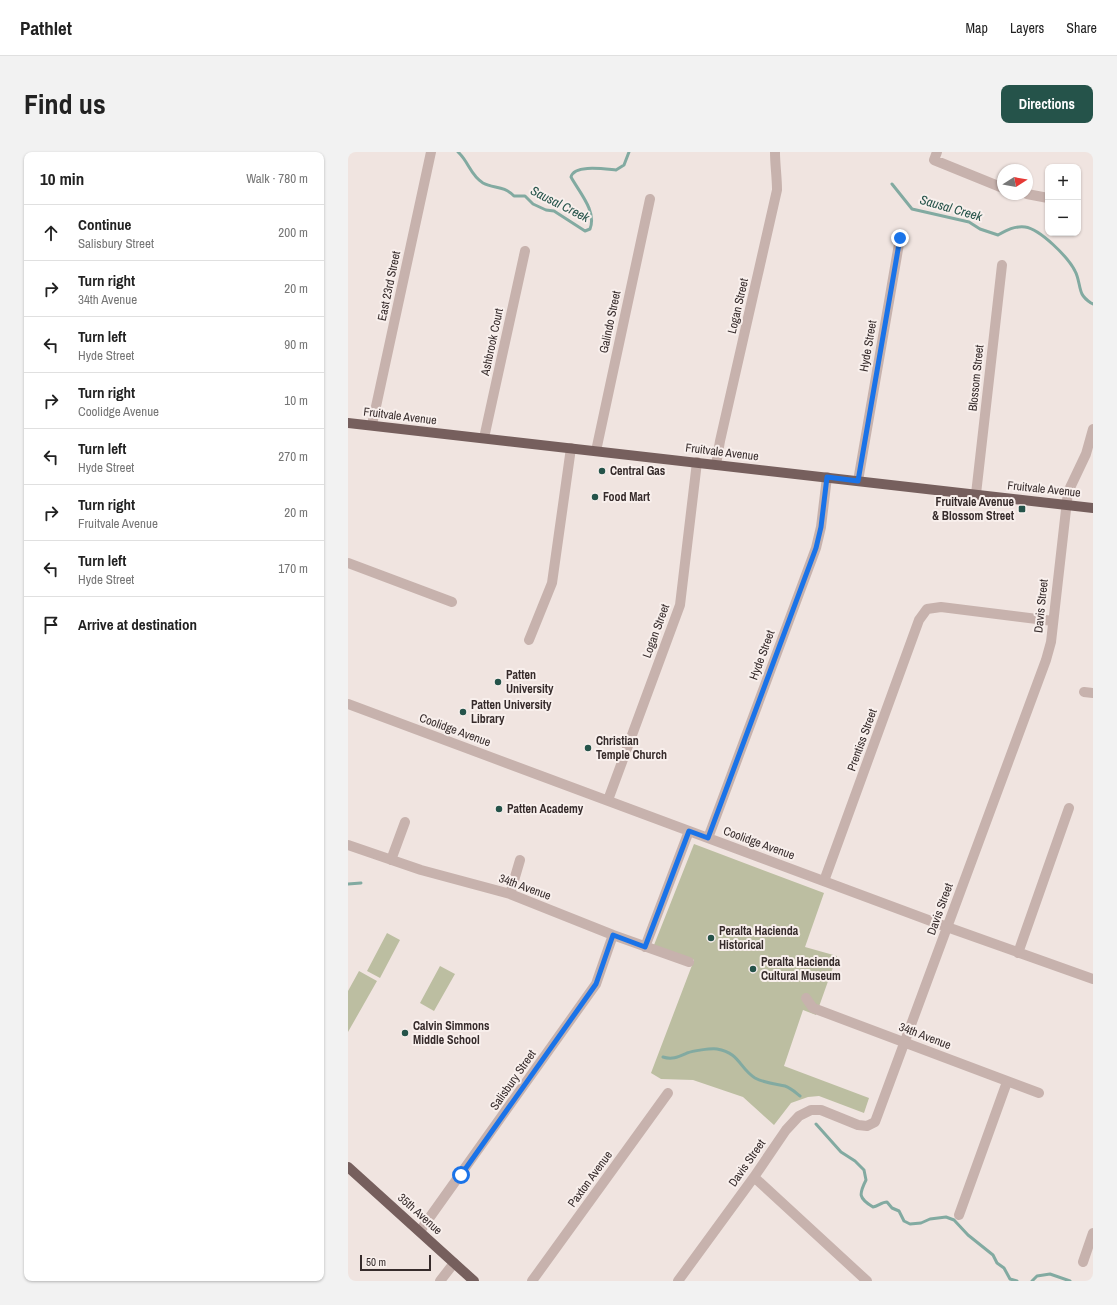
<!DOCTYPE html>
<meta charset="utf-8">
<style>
body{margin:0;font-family:"Archivo Narrow",sans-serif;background:#f2f2f2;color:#222}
.controls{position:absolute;right:12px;top:12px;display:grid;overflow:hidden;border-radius:8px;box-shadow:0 1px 3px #0004}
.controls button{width:36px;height:36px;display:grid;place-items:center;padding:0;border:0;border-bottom:1px solid #e0e0e0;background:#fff;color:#222;font:20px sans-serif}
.compass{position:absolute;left:649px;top:12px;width:36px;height:36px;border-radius:50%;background:#fff;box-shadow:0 1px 3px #0004;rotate:79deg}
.scale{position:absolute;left:12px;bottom:10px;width:71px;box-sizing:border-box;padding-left:4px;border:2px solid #362b2b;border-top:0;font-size:11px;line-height:14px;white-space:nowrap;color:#362b2b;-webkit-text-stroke:3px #f8efec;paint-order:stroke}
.stop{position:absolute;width:12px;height:12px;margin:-9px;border:3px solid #1a73e8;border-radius:50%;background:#fff}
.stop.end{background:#1a73e8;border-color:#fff;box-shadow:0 1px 4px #0008}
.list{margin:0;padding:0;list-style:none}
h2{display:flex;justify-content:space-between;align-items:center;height:52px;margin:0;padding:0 16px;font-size:17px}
h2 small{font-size:13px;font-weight:400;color:#767676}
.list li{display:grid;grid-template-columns:26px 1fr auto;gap:12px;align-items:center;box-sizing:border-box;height:56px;padding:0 16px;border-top:1px solid #e0e0e0}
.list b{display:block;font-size:15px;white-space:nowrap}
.list p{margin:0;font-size:13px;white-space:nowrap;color:#767676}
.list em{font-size:13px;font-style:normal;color:#767676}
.icon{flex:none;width:22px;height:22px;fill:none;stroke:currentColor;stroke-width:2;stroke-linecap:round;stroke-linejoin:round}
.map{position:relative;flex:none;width:745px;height:1129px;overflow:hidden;border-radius:8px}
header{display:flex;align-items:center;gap:24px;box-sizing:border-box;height:56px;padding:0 20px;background:#fff;border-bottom:1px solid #e0e0e0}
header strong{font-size:19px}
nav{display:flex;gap:22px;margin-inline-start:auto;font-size:14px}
.intro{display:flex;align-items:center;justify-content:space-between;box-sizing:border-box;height:96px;padding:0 24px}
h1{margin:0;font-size:28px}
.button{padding:10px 18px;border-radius:8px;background:#25534a;color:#fff;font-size:14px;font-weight:700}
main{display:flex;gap:24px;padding:0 24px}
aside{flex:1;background:#fff;border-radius:8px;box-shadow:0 1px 3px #0004}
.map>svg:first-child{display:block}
.green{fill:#bcbea1}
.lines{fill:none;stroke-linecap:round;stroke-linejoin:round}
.stream{stroke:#82aaa1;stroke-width:3}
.minor{stroke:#c7b2ad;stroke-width:10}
.major{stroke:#765f5d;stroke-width:10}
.route{stroke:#1a73e8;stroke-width:5}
.poi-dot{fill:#25534a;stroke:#f8efec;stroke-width:1.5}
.labels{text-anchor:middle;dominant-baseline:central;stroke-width:4;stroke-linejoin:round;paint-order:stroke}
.street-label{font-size:12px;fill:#362b2b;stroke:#f8efec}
.poi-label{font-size:12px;font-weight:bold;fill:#362b2b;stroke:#f8efec;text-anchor:start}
.water-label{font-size:13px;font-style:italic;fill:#25534a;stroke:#f8efec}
</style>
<header>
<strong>Pathlet</strong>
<nav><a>Map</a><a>Layers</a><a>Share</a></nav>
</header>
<div class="intro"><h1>Find us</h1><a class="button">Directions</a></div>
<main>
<aside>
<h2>10 min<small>Walk · 780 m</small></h2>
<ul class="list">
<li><svg class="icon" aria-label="ahead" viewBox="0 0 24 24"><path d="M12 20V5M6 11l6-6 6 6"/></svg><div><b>Continue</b><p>Salisbury Street</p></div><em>200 m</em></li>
<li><svg class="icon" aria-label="right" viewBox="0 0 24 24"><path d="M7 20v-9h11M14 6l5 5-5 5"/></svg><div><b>Turn right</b><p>34th Avenue</p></div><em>20 m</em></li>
<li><svg class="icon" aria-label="left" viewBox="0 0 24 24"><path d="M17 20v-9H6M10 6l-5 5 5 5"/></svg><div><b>Turn left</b><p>Hyde Street</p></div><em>90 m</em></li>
<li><svg class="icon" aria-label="right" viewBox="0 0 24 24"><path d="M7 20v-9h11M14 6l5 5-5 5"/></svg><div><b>Turn right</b><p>Coolidge Avenue</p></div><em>10 m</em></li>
<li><svg class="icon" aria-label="left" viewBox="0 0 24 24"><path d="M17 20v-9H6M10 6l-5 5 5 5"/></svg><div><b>Turn left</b><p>Hyde Street</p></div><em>270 m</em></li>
<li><svg class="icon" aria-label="right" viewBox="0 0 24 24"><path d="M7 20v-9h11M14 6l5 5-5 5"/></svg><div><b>Turn right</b><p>Fruitvale Avenue</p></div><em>20 m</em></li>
<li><svg class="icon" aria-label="left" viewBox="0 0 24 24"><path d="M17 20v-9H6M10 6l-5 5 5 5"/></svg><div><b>Turn left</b><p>Hyde Street</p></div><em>170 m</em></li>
<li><svg class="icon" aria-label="arrive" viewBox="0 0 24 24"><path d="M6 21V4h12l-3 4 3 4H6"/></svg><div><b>Arrive at destination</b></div></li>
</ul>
</aside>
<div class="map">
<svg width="745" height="1129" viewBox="0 0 745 1129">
<rect width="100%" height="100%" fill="#f0e4e0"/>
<path class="green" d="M346,692L476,741L457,795L489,804L468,863L455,858L436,914L521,946L516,961L471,944L460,945L443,951L426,973L395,945L345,928L313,927L303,921L346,808L306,793Z
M39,781L52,788L32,826L19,819Z
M92,814L107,822L86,859L72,851Z
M11,819L29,829L0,880V839Z"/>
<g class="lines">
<path class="stream" d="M110,0C121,10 122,23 135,31C146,37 155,33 166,44H177L185,52L198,58L206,59L237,79L242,77C249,59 231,40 223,25C226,12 257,17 268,18L276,13L281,0
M544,32L564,57L621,70L632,77L650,83C659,78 666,74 677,75C692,77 720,105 727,119C731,126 731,136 734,142C736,146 740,149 743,151L745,152
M0,732L13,731
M315,905C324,908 330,905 339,901C344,899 363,896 369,897C392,901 391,916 407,926C416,931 427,932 437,934C443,936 447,940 452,944
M468,972L493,1000L507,1009L516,1018L518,1028C511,1042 510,1046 525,1055C530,1054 534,1050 539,1050L544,1056L551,1059L556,1069L562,1072L573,1071L582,1067L598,1065L606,1068L620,1083L645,1103L649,1111L656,1116L662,1127L669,1129
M684,1129L689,1124L702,1122L722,1129"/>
<path class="minor" d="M589,0L586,8L655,36
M679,42L700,46
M24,273L83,0
M136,286L177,99
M248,299L302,47
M368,313L372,289L429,38C429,25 427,13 427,0
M510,329L552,86
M628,342L654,113
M0,411L104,450
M181,488L204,431L223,296
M736,540L745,541
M0,552L599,775L745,827
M260,648L332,453L349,310
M360,686L468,396L473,375L479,325
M0,693L73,718L162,742L265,783L341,810
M43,708L57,670
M476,729L571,468L579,457L593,455L705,469
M162,742L172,708
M297,795L341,679
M670,801L721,656
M458,846L465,856L691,941
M406,1025L519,1129
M611,1063L659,930
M72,1079L248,832L265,783
M735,1110L745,1081
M92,1129L106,1111
M184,1129L320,941
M330,1129L406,1025L438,978L451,964L463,958H473L510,973L519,974L527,970L698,508L703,490L720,340L738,302L745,277"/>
<path class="major" d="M0,271L745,356
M0,1015L126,1129"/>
</g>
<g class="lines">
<path class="route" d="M113,1023L248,832L265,783L297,795L341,679L360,686L468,396L473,375L479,325L510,329L552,86"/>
</g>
<g class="poi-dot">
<circle cx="254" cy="319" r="4"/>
<circle cx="247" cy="345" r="4"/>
<rect x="670" y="353" width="8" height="8" rx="2"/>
<circle cx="150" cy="530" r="4"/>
<circle cx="115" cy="560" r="4"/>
<circle cx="240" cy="596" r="4"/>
<circle cx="151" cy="657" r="4"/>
<circle cx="363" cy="786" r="4"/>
<circle cx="405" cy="817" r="4"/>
<circle cx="57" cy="881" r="4"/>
</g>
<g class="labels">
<g class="street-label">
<text transform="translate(41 134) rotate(-78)">East 23rd Street</text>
<text transform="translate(390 154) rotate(-77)">Logan Street</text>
<text transform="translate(262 170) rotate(-78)">Galindo Street</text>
<text transform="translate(144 190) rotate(-78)">Ashbrook Court</text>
<text transform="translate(520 194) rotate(-80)">Hyde Street</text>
<text transform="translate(628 226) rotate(-84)">Blossom Street</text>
<text transform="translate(52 264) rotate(7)">Fruitvale Avenue</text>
<text transform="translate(374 300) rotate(7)">Fruitvale Avenue</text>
<text transform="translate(696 337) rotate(6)">Fruitvale Avenue</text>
<text transform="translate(693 454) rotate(-84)">Davis Street</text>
<text transform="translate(308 479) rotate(-70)">Logan Street</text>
<text transform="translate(414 503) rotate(-70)">Hyde Street</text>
<text transform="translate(107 578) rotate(20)">Coolidge Avenue</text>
<text transform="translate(514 588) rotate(-70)">Prentiss Street</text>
<text transform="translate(411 691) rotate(20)">Coolidge Avenue</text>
<text transform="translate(177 735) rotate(20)">34th Avenue</text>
<text transform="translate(592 757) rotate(-70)">Davis Street</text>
<text transform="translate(577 884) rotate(21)">34th Avenue</text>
<text transform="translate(165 928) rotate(-55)">Salisbury Street</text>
<text transform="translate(399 1011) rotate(-55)">Davis Street</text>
<text transform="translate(242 1027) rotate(-54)">Paxton Avenue</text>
<text transform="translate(72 1062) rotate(42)">35th Avenue</text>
</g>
<g class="poi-label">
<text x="262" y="319">Central Gas</text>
<text x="255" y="345">Food Mart</text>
<text x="666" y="350" text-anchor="end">Fruitvale Avenue<tspan x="666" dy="14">&amp; Blossom Street</tspan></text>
<text x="158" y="523">Patten<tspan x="158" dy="14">University</tspan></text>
<text x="123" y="553">Patten University<tspan x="123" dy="14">Library</tspan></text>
<text x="248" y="589">Christian<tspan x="248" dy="14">Temple Church</tspan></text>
<text x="159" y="657">Patten Academy</text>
<text x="371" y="779">Peralta Hacienda<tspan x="371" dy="14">Historical</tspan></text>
<text x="413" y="810">Peralta Hacienda<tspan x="413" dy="14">Cultural Museum</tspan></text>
<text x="65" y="874">Calvin Simmons<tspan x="65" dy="14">Middle School</tspan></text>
</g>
<g class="water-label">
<text transform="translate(212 52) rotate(27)">Sausal Creek</text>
<text transform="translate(603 56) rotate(16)">Sausal Creek</text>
</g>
</g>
</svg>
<div class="controls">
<button>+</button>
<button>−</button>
</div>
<svg class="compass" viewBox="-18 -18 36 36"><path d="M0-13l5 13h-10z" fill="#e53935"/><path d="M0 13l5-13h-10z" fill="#767676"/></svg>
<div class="scale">50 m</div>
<div class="stop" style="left:113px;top:1023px"></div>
<div class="stop end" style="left:552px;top:86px"></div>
</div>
</main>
